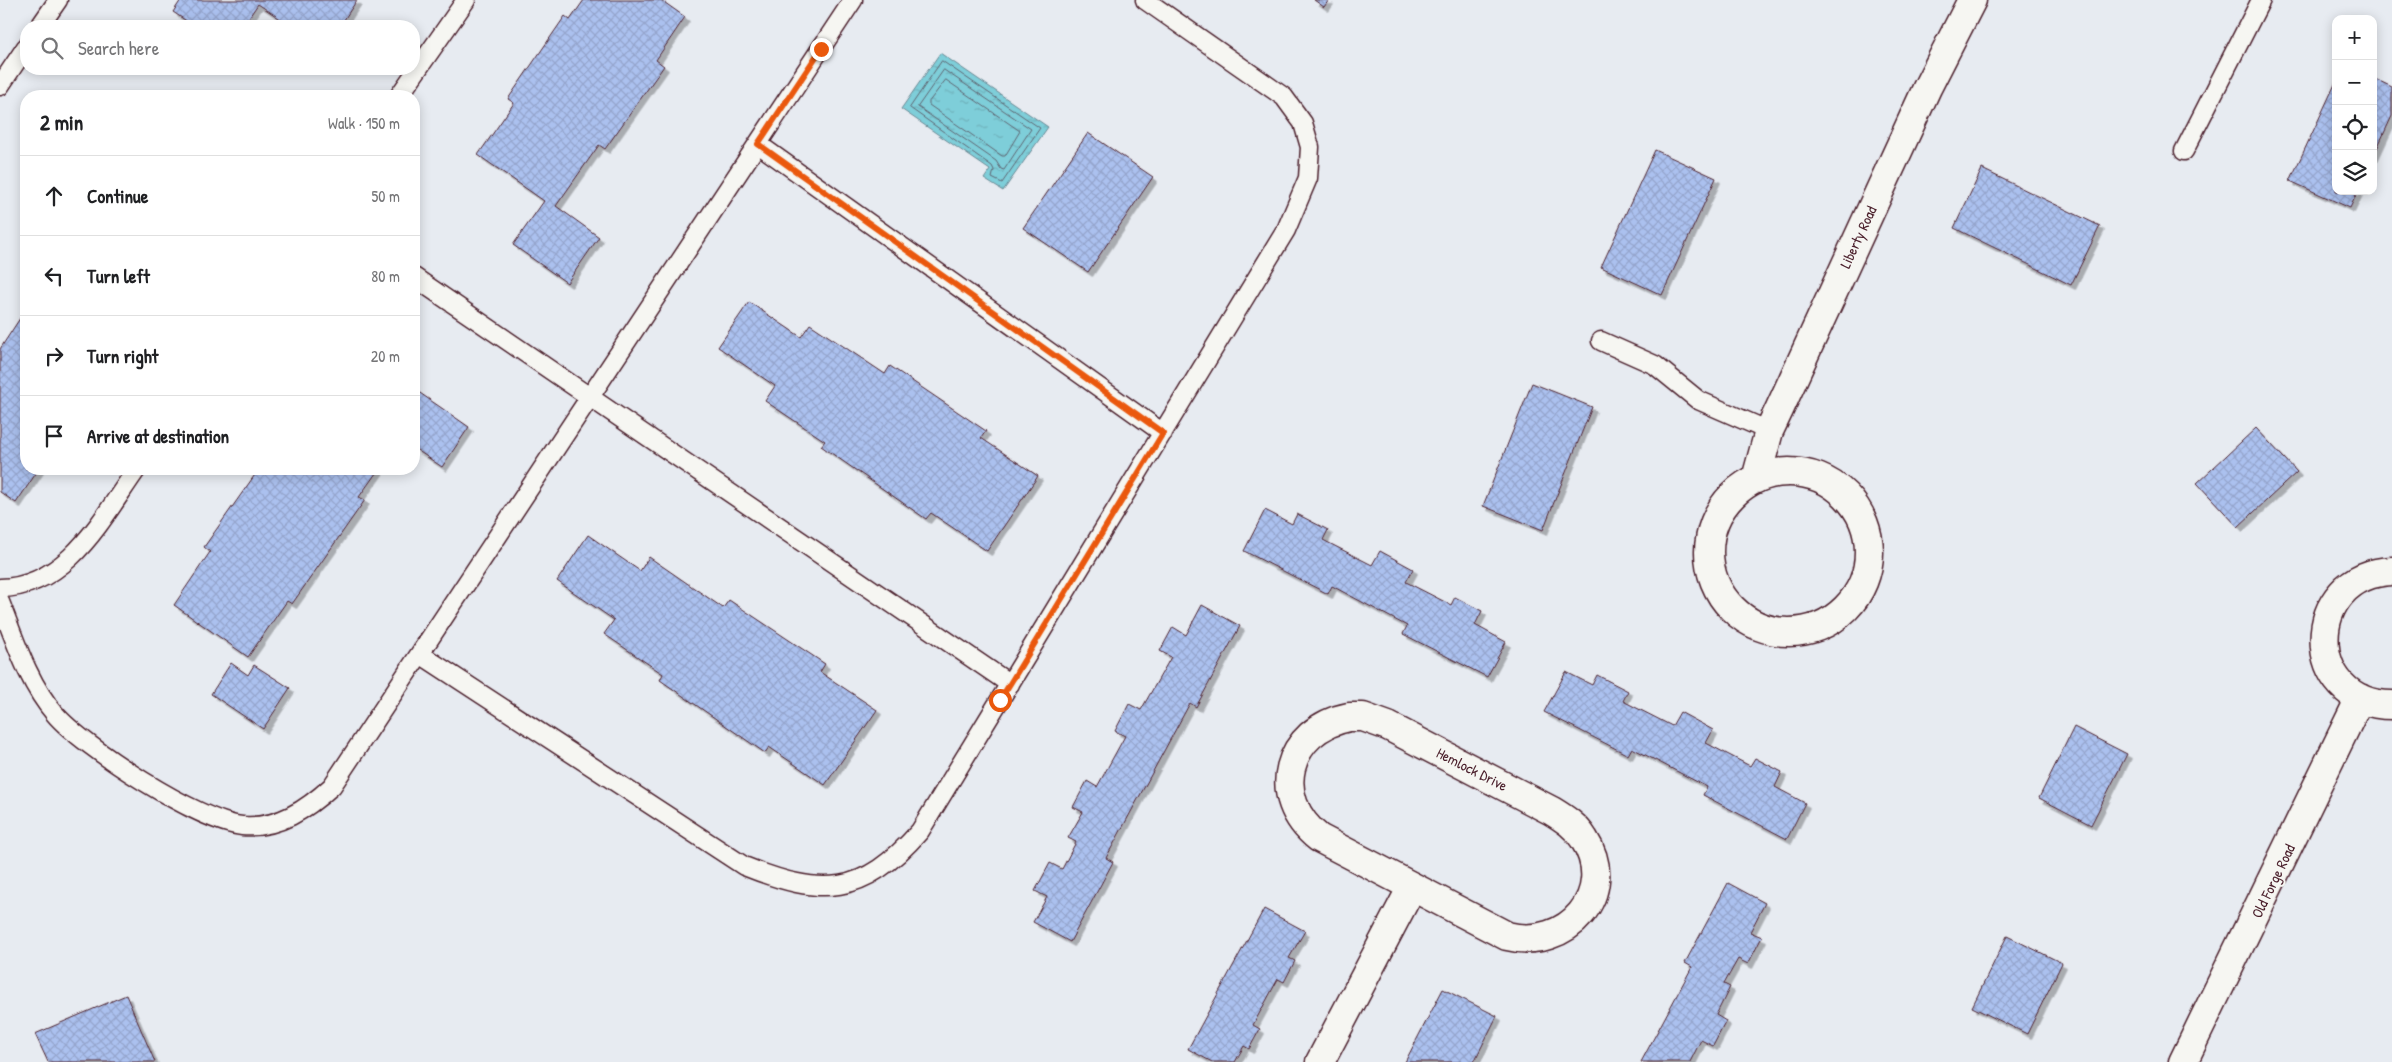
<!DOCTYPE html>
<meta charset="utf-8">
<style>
body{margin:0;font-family:"Patrick Hand",sans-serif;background:#f6f6f6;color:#202124}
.controls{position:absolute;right:15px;top:15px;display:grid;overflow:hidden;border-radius:10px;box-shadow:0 2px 12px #0003}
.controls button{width:45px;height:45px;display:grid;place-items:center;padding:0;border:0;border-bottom:1px solid #e0e0e0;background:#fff;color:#202124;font:25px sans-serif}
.stop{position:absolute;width:15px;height:15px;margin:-11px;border:4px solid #ea580c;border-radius:50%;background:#fff}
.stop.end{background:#ea580c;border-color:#fff;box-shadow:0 1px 5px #0008}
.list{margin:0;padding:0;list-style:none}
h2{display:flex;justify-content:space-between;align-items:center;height:65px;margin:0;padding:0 20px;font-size:21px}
h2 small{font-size:16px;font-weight:400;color:#757577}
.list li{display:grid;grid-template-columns:32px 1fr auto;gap:15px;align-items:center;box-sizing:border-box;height:80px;padding:0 20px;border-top:1px solid #e0e0e0}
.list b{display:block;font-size:19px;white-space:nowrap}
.list em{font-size:16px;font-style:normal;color:#757577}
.icon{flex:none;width:28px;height:28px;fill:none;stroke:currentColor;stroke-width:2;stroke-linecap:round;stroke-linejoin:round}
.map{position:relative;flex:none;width:2392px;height:1062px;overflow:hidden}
.search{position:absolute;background:#fff;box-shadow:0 2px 12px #0003;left:20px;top:20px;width:400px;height:55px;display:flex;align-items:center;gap:12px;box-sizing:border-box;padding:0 18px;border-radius:20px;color:#757577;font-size:19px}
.panel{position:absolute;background:#fff;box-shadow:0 2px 12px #0003;left:20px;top:90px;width:400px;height:385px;border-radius:20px}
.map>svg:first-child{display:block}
.water{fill:url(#water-ripples);stroke:#698893}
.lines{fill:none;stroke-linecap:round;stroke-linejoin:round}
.shore{stroke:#5f6571;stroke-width:1}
.building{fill:url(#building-cross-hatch);stroke:#4a1f2b;filter:url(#shadow)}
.lane-casing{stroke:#4a1f2b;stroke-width:21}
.street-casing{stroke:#4a1f2b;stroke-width:31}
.lane{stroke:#f6f6f2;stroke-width:18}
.street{stroke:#f6f6f2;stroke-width:28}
.route{stroke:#ea580c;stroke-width:6}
.labels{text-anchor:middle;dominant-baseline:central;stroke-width:4;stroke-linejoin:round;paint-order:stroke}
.street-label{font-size:15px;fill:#4a1f2b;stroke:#f6f6f2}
</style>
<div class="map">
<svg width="2392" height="1062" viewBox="0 0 2392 1062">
<defs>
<pattern id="water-ripples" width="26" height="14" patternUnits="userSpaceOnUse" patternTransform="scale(1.25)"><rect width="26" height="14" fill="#7eced9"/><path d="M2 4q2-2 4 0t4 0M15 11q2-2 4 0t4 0" fill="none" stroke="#6eb0ba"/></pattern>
<pattern id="building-cross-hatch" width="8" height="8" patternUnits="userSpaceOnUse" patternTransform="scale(1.25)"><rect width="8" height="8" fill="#abc1ef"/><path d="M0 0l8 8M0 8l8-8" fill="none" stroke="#95a5cd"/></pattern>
<filter id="shadow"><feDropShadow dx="4.5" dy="4.5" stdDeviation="0" flood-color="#0004"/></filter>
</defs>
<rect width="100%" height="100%" fill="#e7ebf1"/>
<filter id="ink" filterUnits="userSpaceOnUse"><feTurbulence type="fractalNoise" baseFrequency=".02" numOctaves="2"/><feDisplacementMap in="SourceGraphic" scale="10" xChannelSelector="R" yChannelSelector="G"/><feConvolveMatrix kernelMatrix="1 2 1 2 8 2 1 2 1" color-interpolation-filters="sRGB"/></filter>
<g filter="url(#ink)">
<path class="water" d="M940,53L1048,127L1003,191L984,179L990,170L901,109Z"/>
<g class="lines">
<path class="shore" d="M942,61L1040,128L1002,183L992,178L994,170L992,166L910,108Z
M944,70L1031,129L1004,170L1001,169L996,161L918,107Z
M946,80L1020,131L1005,156H1002L929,105V102Z"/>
</g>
<path class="building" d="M181,0H357L340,26H291L258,4L243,26H194L173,12Z
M584,0H661L685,17L656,60L664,66L605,149L599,145L556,206L599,237L567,283L513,245L544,201L478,155L514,103L508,99L565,16L570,20Z
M1314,0H1329L1324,7Z
M2373,78L2392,87V116L2373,157Z
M2336,82V191H2358L2350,208L2290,181Z
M1088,133L1153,177L1088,272L1023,228Z
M1655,150L1716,178L1662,295L1601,267Z
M1982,169L2100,226L2071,285L1954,228Z
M749,302L801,337L810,324L885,374L890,366L986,431L981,438L1038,476L987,551L931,513L926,519L821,446L825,441L765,401L775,386L718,347Z
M26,309V469H39L16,503L0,492V349Z
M1532,383L1592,407L1543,530L1483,506Z
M417,391L469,427L442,467L414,448V395Z
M2256,428L2297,472L2238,527L2197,483Z
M259,469H379L359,497L365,500L292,604L287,601L248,657L174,605L210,552L204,547Z
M1265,510L1292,524L1297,514L1328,530L1323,540L1372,565L1380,551L1413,569L1406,582L1451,605L1455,597L1482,611L1475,625L1506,642L1487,677L1403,634L1407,626L1332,586L1328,594L1244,551Z
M588,535L640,571L649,557L723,608L729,600L825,664L820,672L877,710L825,785L769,747L765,753L660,680L663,674L604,634L614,620L557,581Z
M1202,605L1240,626L1196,707L1190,703L1106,858L1113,862L1070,942L1033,922L1047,897L1035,891L1050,863L1062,869L1076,842L1068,838L1083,812L1073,807L1087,781L1097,787L1125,736L1115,731L1129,704L1141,710L1171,657L1160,651L1173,627L1186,635Z
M231,663L248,675L254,665L290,688L263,729L211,694Z
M1566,672L1592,685L1597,675L1628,691L1623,701L1672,726L1680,712L1713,730L1706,743L1750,766L1755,758L1782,772L1775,787L1805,803L1787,839L1703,795L1707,787L1632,748L1628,755L1544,712Z
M2074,727L2127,754L2091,825L2039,798Z
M1728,883L1765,903L1750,932L1762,937L1748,964L1738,959L1724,984L1730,987L1716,1015L1726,1021L1713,1046L1701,1040L1690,1062H1641L1692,967L1685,963Z
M1264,909L1305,931L1289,958L1295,961L1284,982L1278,979L1253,1025L1260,1029L1249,1049L1244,1046L1235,1062H1212L1188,1049Z
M2007,936L2062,963L2027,1034L1972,1007Z
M1443,989L1497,1016L1474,1062H1405Z
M126,995L155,1062H48L35,1034Z"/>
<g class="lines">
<defs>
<path id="lane" d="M40,26L58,0
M0,86L26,47
M399,96L466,0
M758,144L1163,433
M2184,151L2261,0
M414,277L1010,684
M1601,341L1655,365L1698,400L1769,431
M0,588C68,587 102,518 137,469
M0,602C15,640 28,683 55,714C83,747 199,822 242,826C278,829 307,809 332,786L853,0
M420,654L744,866C822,897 862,897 920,831L1286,230L1308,178L1310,147L1303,123L1284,97L1145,0"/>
<path id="street" d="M1709 552a80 80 0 1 1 160 0a80 80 0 1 1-160 0Z
M1756,479L1769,431L1779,410L1927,88L1972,0
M2392,571C2302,574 2302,705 2392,705
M1349,717H1363L1388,726L1552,811C1565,819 1576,826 1584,839C1619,893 1567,951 1507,936L1319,838C1268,798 1286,729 1349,717Z
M1320,1062L1412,887
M2183,1062L2360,698"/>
</defs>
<use href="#lane" class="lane-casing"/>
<use href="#street" class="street-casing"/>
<use href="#lane" class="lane"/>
<use href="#street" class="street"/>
</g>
</g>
<g class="lines" filter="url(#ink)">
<path class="route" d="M821,49L758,144L1163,433L1000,700"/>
</g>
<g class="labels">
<g class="street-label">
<text transform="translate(1858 237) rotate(-65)">Liberty Road</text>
<text transform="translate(1472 769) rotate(27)">Hemlock Drive</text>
<text transform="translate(2273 881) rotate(-64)">Old Forge Road</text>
</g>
</g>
</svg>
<div class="controls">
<button>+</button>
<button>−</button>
<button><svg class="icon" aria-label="locate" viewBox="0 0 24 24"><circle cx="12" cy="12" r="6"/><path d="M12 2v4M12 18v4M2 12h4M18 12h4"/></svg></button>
<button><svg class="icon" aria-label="layers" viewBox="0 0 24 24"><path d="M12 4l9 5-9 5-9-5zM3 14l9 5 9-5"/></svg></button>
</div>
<div class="stop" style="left:1000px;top:700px"></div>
<div class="stop end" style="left:821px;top:49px"></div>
<div class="search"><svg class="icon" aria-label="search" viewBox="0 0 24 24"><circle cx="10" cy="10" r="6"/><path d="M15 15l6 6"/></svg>Search here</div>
<section class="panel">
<h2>2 min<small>Walk · 150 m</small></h2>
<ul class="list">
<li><svg class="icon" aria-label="ahead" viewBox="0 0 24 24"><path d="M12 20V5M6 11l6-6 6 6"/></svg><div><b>Continue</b></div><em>50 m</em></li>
<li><svg class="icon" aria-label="left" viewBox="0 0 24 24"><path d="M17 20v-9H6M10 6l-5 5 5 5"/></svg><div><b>Turn left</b></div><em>80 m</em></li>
<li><svg class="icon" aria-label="right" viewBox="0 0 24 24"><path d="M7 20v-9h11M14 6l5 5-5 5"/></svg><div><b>Turn right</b></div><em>20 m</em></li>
<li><svg class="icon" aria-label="arrive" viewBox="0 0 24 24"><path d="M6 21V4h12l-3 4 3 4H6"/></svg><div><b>Arrive at destination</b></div></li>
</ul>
</section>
</div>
